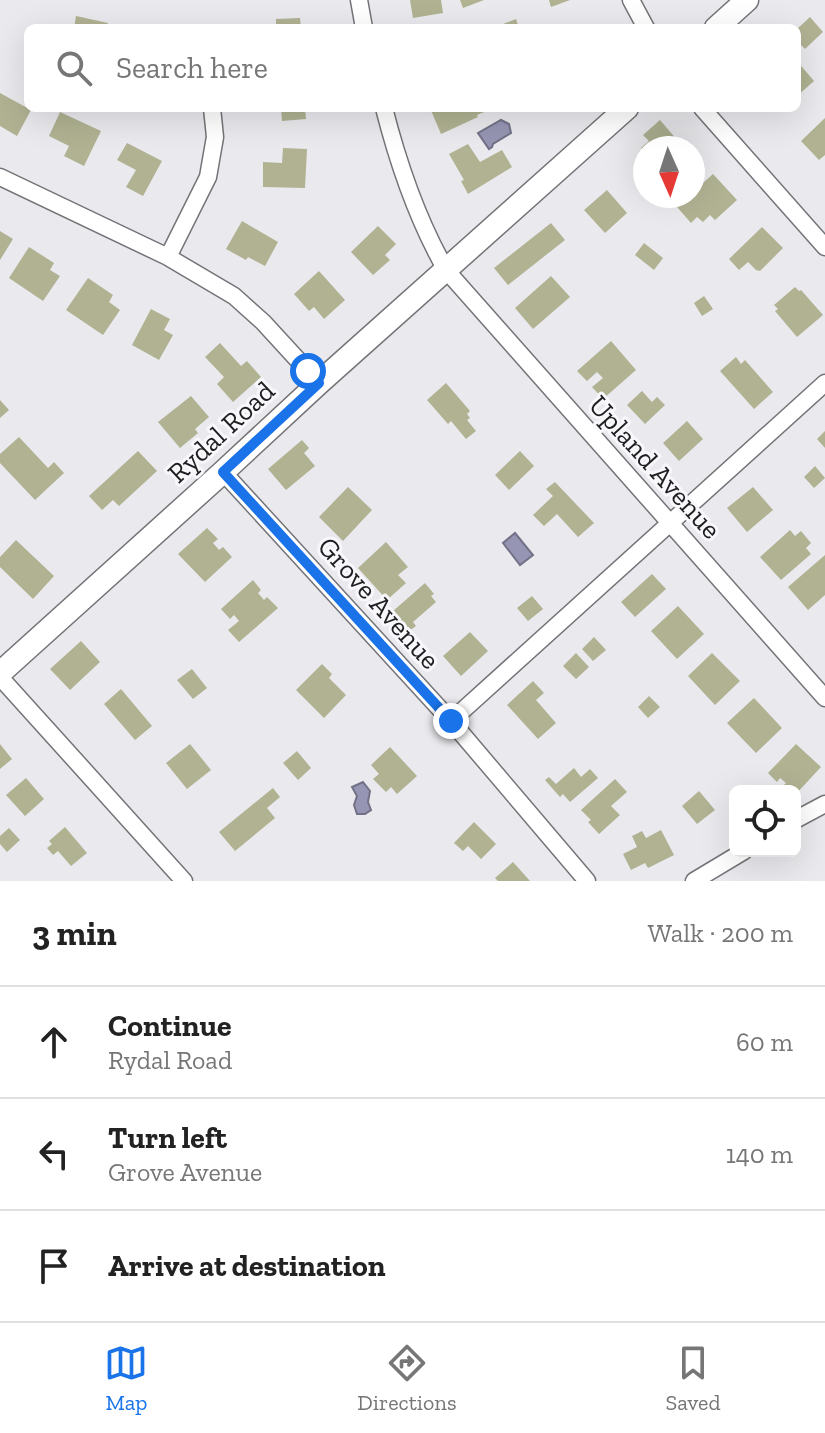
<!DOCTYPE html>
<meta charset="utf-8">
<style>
body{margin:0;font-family:"Zilla Slab",serif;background:#f6f6f6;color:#222}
.controls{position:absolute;right:24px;bottom:24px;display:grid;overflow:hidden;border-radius:12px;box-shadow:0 8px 32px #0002}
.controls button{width:72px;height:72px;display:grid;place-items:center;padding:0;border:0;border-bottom:2px solid #e0e0e0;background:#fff;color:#222;font:40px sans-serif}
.compass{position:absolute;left:633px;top:136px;width:72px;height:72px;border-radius:50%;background:#fff;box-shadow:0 8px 32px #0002;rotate:177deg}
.stop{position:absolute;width:24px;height:24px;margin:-18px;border:6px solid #1a73e8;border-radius:50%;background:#fff}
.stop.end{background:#1a73e8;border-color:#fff;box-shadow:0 2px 8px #0008}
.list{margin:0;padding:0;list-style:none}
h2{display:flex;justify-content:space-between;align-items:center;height:104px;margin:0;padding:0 32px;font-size:34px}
h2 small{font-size:26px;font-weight:400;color:#767676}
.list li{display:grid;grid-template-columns:52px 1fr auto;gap:24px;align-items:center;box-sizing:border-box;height:112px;padding:0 32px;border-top:2px solid #e0e0e0}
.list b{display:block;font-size:30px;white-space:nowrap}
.list p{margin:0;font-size:26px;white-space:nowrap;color:#767676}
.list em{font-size:26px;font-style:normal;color:#767676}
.icon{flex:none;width:44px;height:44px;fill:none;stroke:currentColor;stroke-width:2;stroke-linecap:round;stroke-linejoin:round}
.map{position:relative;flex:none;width:825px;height:881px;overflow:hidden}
.search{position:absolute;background:#fff;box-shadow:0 8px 32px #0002;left:24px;right:24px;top:24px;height:88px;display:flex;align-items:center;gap:20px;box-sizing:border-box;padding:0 28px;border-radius:12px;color:#767676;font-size:30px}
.sheet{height:440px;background:#fff}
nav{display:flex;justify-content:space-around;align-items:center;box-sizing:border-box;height:112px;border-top:2px solid #e0e0e0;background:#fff;font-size:22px;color:#767676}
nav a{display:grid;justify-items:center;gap:4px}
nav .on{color:#1a73e8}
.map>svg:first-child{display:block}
.water{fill:#9695b3;stroke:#727187;stroke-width:2}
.building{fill:#b0b292}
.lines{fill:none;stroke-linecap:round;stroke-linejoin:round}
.street-casing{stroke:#747478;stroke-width:19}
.secondary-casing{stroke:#747478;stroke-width:25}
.street{stroke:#fff;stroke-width:16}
.secondary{stroke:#fff;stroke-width:22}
.route{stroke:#1a73e8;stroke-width:10}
.labels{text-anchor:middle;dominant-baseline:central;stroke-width:6;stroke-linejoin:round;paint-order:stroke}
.street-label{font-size:28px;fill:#1e1e1f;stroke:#f7f7fc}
</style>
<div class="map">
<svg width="825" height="881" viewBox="0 0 825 881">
<rect width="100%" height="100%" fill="#eaeaee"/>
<path class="water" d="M501,120L509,124L511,133L493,144L492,147L489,149L478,133Z
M515,533L533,555L520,565L503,543Z
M363,782L370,791L368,802L371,810L365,814H357L354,805L357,796L352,787Z"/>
<path class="building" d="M410,0H441L443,13L413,18Z
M460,0H484L463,8Z
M549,0H570L551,7Z
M76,16L108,23L107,28H74Z
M810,17L823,32L805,49L797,41V29Z
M300,18L301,28H276V19Z
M516,19L519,28H493Z
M797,61L814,81L797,96Z
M0,93L31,110L17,136L0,126Z
M281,108H305L306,119L282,121Z
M430,108H494L477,115L478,117L441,134Z
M60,112L101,131L84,166L64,156L69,146L49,136Z
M825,118V155L819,160L801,141Z
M660,120L684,148H645V152L641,148L649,141L643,135Z
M127,143L162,161L143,196L126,187L136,170L117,160Z
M468,144L480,162L502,150L512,167L468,194L461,181L464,180L449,154Z
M283,148L307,149L305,188L263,187V162L282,163Z
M713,174L737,200L715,220L710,215L703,222L697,217L691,223L677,207L689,196H693V192Z
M607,190L627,213L605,233L584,210Z
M242,221L278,242L265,266L248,257L246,260L226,249Z
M551,223L565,240L508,285L494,268Z
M378,226L396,244L385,255L390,260L373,275L351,252Z
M762,227L783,248L760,271L756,270L748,262L739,270L729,259Z
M0,231L13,239L0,260Z
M644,243L663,258L654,270L635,255Z
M29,247L54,263L50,270L60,276L43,301L9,278Z
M319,271L345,300L324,319L314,307L309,311L294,294Z
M551,276L570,297L533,329L515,308Z
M88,278L113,295L109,302L120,310L103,335L66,310Z
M795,287L799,291L801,290L823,315L797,337L775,311L778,309L774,305Z
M704,296L713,309L702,316L694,303Z
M151,309L170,319L164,330L173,335L159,360L132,345Z
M611,341L636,370L603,399L592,387L603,378L597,372L587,381L577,371Z
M220,343L241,366L247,361L261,377L233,402L217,384L224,377L205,357Z
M736,357L741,364L745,360L773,392L754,409L720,371Z
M446,383L470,411L467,414L470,418L467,420L476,431L466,439L451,421L448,424L427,400Z
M642,391L652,402L657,397L665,405L645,424L627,405Z
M191,396L209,417L195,429L198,433L180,448L158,422Z
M0,400L9,410L0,418Z
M687,421L703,439L679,461L663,443Z
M825,431V448L817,439Z
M19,437L48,468L54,462L64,473L35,500L0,463V454Z
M302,440L309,448L304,453L315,466L286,490L268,469Z
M138,451L157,471L119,506L113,500L102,510L89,496Z
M520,451L534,466L509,490L495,475Z
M815,466L825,478L814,488L804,477Z
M555,482L594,523L578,537L557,514L544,526L533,515L553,496L546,489Z
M348,487L372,510L343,541L319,517Z
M753,487L773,510L747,532L727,508Z
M207,528L218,539L213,543L219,550L223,547L232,557L205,582L178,554Z
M790,530L795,536L801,531L811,543L806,548L811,554L781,580L760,557Z
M16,540L54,576L33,599L0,567V557Z
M386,542L408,567L398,575L406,583L387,600L358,568Z
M825,555V595L808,610L788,587Z
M652,574L666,589L635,617L621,602Z
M253,580L261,590L258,593L264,600L267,597L278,608L239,642L228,630L239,621L234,615L230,619L221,609Z
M425,583L434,594L431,596L436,602L413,622L416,626L409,631L392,612Z
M532,596L543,609L528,621L517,608Z
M678,606L704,634L677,659L651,631Z
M470,632L488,651L461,676L443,656Z
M594,637L606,650L593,661L582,649Z
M81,641L100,662L70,690L50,669Z
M576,653L589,667L576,679L563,666Z
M712,653L740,681L715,705L688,676Z
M322,664L332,674L329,678L346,695L324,718L296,690Z
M192,669L207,688L193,699L177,680Z
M533,681L544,693L536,700L556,723L538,739L507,705Z
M121,689L152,726L135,740L104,704Z
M649,696L660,707L648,718L638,707Z
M754,698L782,728L756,753L727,723Z
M0,744L12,759L0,769Z
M190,744L211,770L187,789L166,763Z
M796,744L821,767L795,795V791H787L782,787L786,783L780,778L777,782L768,773Z
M390,747L417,776L397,794L391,787L386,792L373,779L379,774L371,765Z
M297,751L311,768L298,780L283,763Z
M574,768L581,777L590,769L598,778L570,802L563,794L560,797L545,780L549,777L556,784Z
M26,778L44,799L25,816L6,795Z
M615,779L627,792L611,806L620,815L599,834L588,822L591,820L581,810Z
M273,788L280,797L267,808L275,818L235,851L219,832Z
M699,791L715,810L697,824L682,806Z
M474,822L496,844L481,859L468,846L463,851L454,843Z
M65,827L87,853L71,866L58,851L53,855L47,848L52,844L49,841Z
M9,828L20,840L7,852L0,844V836Z
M661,830L674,855L648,868L645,863L631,870L623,854L637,847L632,836L642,831L646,838Z
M513,862L530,881H498L495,878Z"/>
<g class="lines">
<defs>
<path id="street" d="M359,0L364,28
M631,0L646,28
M384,108C398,163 418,221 446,270L825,698
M702,108L825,247
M0,177L168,257L234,296L263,322L319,383
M168,257L208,177L215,137L212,108
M223,472L451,721L587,881
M0,677L184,881
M451,721L825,383
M795,820L825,804
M694,881L744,851"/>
<path id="secondary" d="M716,28L747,0
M0,673L223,472L319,383L627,108"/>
</defs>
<use href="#street" class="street-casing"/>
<use href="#secondary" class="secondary-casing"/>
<use href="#street" class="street"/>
<use href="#secondary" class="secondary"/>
</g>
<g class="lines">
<path class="route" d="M308,371L319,383L223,472L451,721"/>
</g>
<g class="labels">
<g class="street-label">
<text transform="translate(221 432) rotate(-43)">Rydal Road</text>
<text transform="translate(655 467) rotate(48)">Upland Avenue</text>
<text transform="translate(379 603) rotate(48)">Grove Avenue</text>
</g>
</g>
</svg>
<div class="controls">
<button><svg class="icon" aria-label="locate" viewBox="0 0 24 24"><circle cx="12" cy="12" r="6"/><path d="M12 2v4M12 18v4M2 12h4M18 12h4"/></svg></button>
</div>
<svg class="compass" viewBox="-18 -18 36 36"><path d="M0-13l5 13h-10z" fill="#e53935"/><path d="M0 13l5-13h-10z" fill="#767676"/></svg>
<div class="stop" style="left:308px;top:371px"></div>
<div class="stop end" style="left:451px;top:721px"></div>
<div class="search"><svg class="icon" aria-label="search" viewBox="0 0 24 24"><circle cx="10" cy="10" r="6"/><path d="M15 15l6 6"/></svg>Search here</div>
</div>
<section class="sheet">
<h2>3 min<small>Walk · 200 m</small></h2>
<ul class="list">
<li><svg class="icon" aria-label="ahead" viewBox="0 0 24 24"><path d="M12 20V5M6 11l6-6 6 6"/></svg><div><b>Continue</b><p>Rydal Road</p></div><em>60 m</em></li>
<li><svg class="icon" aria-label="left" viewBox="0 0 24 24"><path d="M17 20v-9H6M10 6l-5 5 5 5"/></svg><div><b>Turn left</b><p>Grove Avenue</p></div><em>140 m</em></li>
<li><svg class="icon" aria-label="arrive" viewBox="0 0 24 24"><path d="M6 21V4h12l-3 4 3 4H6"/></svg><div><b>Arrive at destination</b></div></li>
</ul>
</section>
<nav>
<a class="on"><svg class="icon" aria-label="map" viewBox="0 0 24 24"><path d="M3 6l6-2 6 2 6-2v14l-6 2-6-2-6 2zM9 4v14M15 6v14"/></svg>Map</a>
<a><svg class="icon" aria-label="directions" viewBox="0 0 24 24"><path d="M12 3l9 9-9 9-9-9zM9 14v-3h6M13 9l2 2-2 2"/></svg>Directions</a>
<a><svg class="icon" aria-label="saved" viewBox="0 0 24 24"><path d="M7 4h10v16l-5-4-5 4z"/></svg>Saved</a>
</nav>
